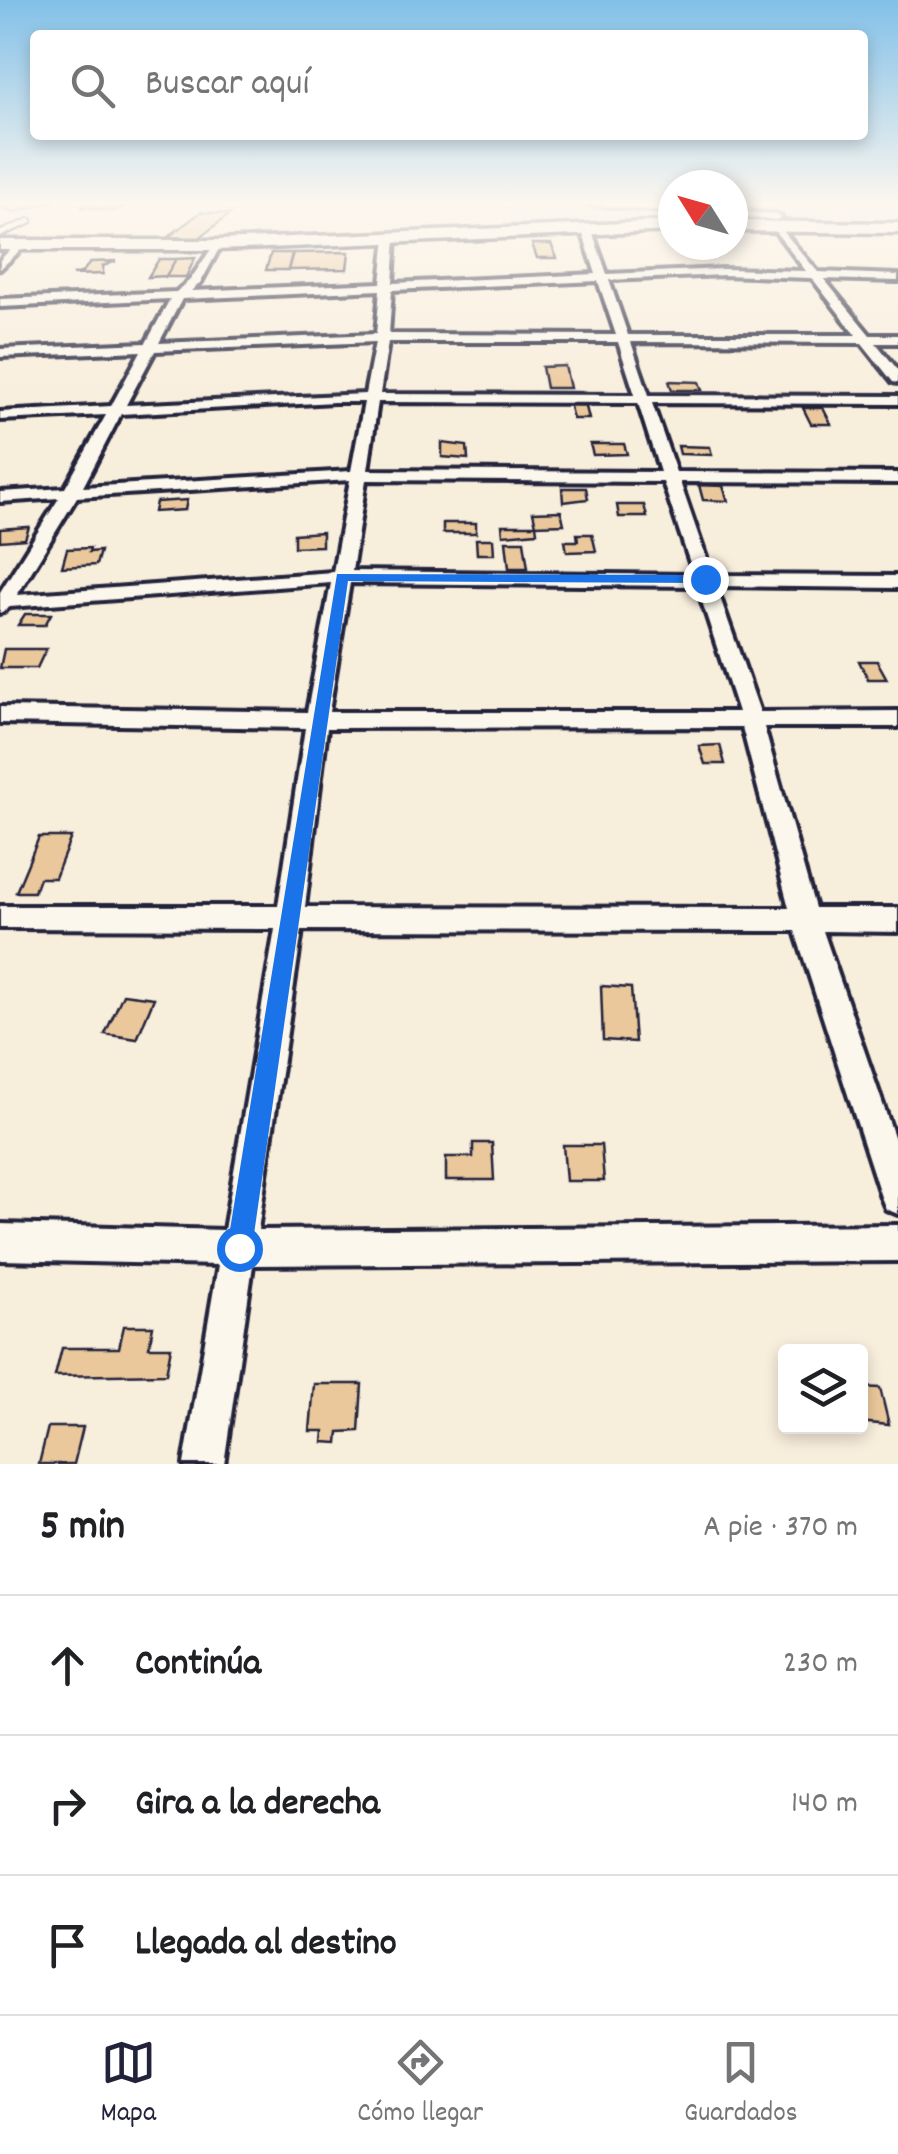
<!DOCTYPE html>
<html lang="es">
<meta charset="utf-8">
<style>
body{margin:0;font-family:Dekko,sans-serif;background:#f2f2f2;color:#202124}
.controls{position:absolute;right:30px;bottom:30px;display:grid;overflow:hidden;border-radius:10px;box-shadow:0 5px 15px #0003}
.controls button{width:90px;height:90px;display:grid;place-items:center;padding:0;border:0;border-bottom:2px solid #e0e0e0;background:#fff;color:#202124;font:50px sans-serif}
.compass{position:absolute;left:658px;top:170px;width:90px;height:90px;border-radius:50%;background:#fff;box-shadow:0 5px 15px #0003;rotate:307deg}
.stop{position:absolute;width:30px;height:30px;margin:-22px;border:8px solid #1a73e8;border-radius:50%;background:#fff}
.stop.end{background:#1a73e8;border-color:#fff;box-shadow:0 2px 10px #0008}
.list{margin:0;padding:0;list-style:none}
h2{display:flex;justify-content:space-between;align-items:center;height:130px;margin:0;padding:0 40px;font-size:42px}
h2 small{font-size:32px;font-weight:400;color:#757577}
.list li{display:grid;grid-template-columns:65px 1fr auto;gap:30px;align-items:center;box-sizing:border-box;height:140px;padding:0 40px;border-top:2px solid #e0e0e0}
.list b{display:block;font-size:38px;white-space:nowrap}
.list em{font-size:32px;font-style:normal;color:#757577}
.icon{flex:none;width:55px;height:55px;fill:none;stroke:currentColor;stroke-width:2;stroke-linecap:round;stroke-linejoin:round}
.map{position:relative;flex:none;width:898px;height:1464px;overflow:hidden}
.search{position:absolute;background:#fff;box-shadow:0 5px 15px #0003;left:30px;right:30px;top:30px;height:110px;display:flex;align-items:center;gap:25px;box-sizing:border-box;padding:0 35px;border-radius:10px;color:#757577;font-size:38px}
.sheet{height:550px;background:#fff}
nav{display:flex;justify-content:space-around;align-items:center;box-sizing:border-box;height:140px;border-top:2px solid #e0e0e0;background:#fff;font-size:28px;color:#757577}
nav a{display:grid;justify-items:center;gap:5px}
nav .on{color:#22223b}
.map>svg:first-child{display:block}
.building{fill:#ebc89c;stroke:#22223b;stroke-width:2.5}
.lines{fill:none;stroke-linecap:round;stroke-linejoin:round}
.service-casing{stroke:#22223b;stroke-width:9}
.minor-casing{stroke:#22223b;stroke-width:8}
.trunk-casing{stroke:#22223b;stroke-width:7}
.service{stroke:#fbf7ec;stroke-width:5}
.minor{fill:#fbf7ec;fill-rule:evenodd}
.trunk{fill:#fbf7ec;fill-rule:evenodd}
.route{fill:#1a73e8}
</style>
<div class="map">
<svg width="898" height="1464" viewBox="0 0 898 1464">
<rect width="100%" height="100%" fill="#f8eedc"/>
<filter id="ink" filterUnits="userSpaceOnUse"><feTurbulence type="fractalNoise" baseFrequency=".01" numOctaves="2"/><feDisplacementMap in="SourceGraphic" scale="20" xChannelSelector="R" yChannelSelector="G"/><feConvolveMatrix kernelMatrix="1 2 1 2 8 2 1 2 1" color-interpolation-filters="sRGB"/></filter>
<g filter="url(#ink)">
<path class="building" d="M56,201L15,212L2,209L26,201Z
M96,201H137L115,211L81,207Z
M201,212L230,214L198,239L168,237Z
M532,244H551L557,258H537Z
M349,252L347,269L288,270L293,253Z
M271,253H292L288,270H266Z
M195,258L186,277H166L176,259Z
M159,259H176L166,276L148,277Z
M116,261L103,266V274L72,275L81,273L91,262Z
M565,366L570,388H546L542,367Z
M669,381L699,382L702,390H672Z
M569,403H585L589,419H573Z
M803,408H823L831,424H811Z
M442,443L467,446L468,459L442,457Z
M590,444H624L627,454L593,455Z
M678,446L710,447L712,455L680,454Z
M699,485L723,486L728,501L703,500Z
M562,488H586L588,499L563,502Z
M187,500L185,510L154,512L156,502Z
M617,505H644L647,517H619Z
M561,511L564,524L536,525L533,512Z
M443,523H476V533H443Z
M502,525H536L537,532L503,535Z
M29,527L25,539L0,541V529Z
M322,532V546L294,547V534Z
M577,534H592L596,551L567,552L565,541H578Z
M476,539H493L494,554H477Z
M506,541H524L528,568H509Z
M90,548L89,552L100,551L96,565L62,567L67,549Z
M25,614H51L45,625H18Z
M4,649H46L37,668H0Z
M859,661H877L887,679H868Z
M720,745L725,764H705L699,746Z
M39,837H71L55,878H39L34,892H16Z
M601,986L631,988L635,1042L603,1040Z
M123,994L154,998L137,1039L105,1034Z
M473,1143H492L494,1180H446V1157H473Z
M563,1145H601L604,1181H566Z
M124,1326H153L149,1347H171L166,1374L55,1376L62,1348H119Z
M314,1384H362L359,1431L339,1432L338,1443L323,1442L324,1431H310Z
M860,1387L880,1388L889,1425L860,1422Z
M48,1427H83L74,1464H39Z"/>
<g class="lines">
<defs>
<path id="service" d="M0,234L30,221"/>
<path id="minor" d="M583,201L673,206V212L588,204Z
M733,211L776,214L781,217L776,220L733,217Z
M776,223L818,272L898,275V281L824,279L870,335H898V343H876L898,370V383L893,382L862,343L631,342L649,395L898,396V404L652,403L676,472L898,473V483L680,482L712,575L898,576V588L716,586L760,712L898,711V727H764L815,908H898V932L823,931L898,1148V1214L886,1209L881,1197L795,931L302,930L258,1230L898,1225V1261L253,1265L224,1464H184L218,1265L0,1260V1224L224,1230L275,929L0,928V906H278L305,728L0,723V707L307,712L331,583L10,607L0,613V592L59,498L0,502V492L65,488L106,415L0,420V412L111,406L141,351L0,357V349L146,343L170,299L0,307V299L176,292L190,280L216,242L221,245L201,282L191,291L381,283L386,237L391,234L396,237L393,283L596,274L581,228L586,225L591,228L607,274L723,269L806,271L771,226ZM723,275L812,278L856,335H628L609,280ZM598,281L616,335L389,334L392,290ZM380,290L376,334L159,343L182,299ZM375,342L365,394L126,405L155,351ZM388,342H618L635,395L380,394ZM334,402H364L351,471L83,487L121,414ZM378,402L638,403L660,472L368,470ZM350,480L333,572L17,595L77,497ZM366,480L663,482L694,575L352,571ZM350,583L697,586L738,712H329ZM742,727L789,908L305,907L327,728Z
M16,244L25,246L0,269V260Z"/>
<path id="trunk" d="M673,221V231L216,250H0V240H216Z
M733,221L898,223V233L733,231Z"/>
</defs>
<use href="#service" class="service-casing"/>
<use href="#minor" class="minor-casing"/>
<use href="#trunk" class="trunk-casing"/>
<use href="#service" class="service"/>
<use href="#minor" class="minor"/>
<use href="#trunk" class="trunk"/>
</g>
</g>
<linearGradient id="sky" x2="0" y2="1"><stop stop-color="#82c0e8"/><stop offset="0.5" stop-color="#fcf7ef"/><stop offset="1" stop-color="#fcf7ef" stop-opacity="0"/></linearGradient>
<rect width="898" height="406" fill="url(#sky)"/>
<path class="route" d="M337,574L705,575L712,579L705,583L348,581L252,1248L248,1257L239,1261L230,1257L227,1248Z"/>
</svg>
<div class="controls">
<button><svg class="icon" aria-label="layers" viewBox="0 0 24 24"><path d="M12 4l9 5-9 5-9-5zM3 14l9 5 9-5"/></svg></button>
</div>
<svg class="compass" viewBox="-18 -18 36 36"><path d="M0-13l5 13h-10z" fill="#e53935"/><path d="M0 13l5-13h-10z" fill="#757577"/></svg>
<div class="stop" style="left:239px;top:1248px"></div>
<div class="stop end" style="left:705px;top:579px"></div>
<div class="search"><svg class="icon" aria-label="search" viewBox="0 0 24 24"><circle cx="10" cy="10" r="6"/><path d="M15 15l6 6"/></svg>Buscar aquí</div>
</div>
<section class="sheet">
<h2>5 min<small>A pie · 370 m</small></h2>
<ul class="list">
<li><svg class="icon" aria-label="ahead" viewBox="0 0 24 24"><path d="M12 20V5M6 11l6-6 6 6"/></svg><div><b>Continúa</b></div><em>230 m</em></li>
<li><svg class="icon" aria-label="right" viewBox="0 0 24 24"><path d="M7 20v-9h11M14 6l5 5-5 5"/></svg><div><b>Gira a la derecha</b></div><em>140 m</em></li>
<li><svg class="icon" aria-label="arrive" viewBox="0 0 24 24"><path d="M6 21V4h12l-3 4 3 4H6"/></svg><div><b>Llegada al destino</b></div></li>
</ul>
</section>
<nav>
<a class="on"><svg class="icon" aria-label="map" viewBox="0 0 24 24"><path d="M3 6l6-2 6 2 6-2v14l-6 2-6-2-6 2zM9 4v14M15 6v14"/></svg>Mapa</a>
<a><svg class="icon" aria-label="directions" viewBox="0 0 24 24"><path d="M12 3l9 9-9 9-9-9zM9 14v-3h6M13 9l2 2-2 2"/></svg>Cómo llegar</a>
<a><svg class="icon" aria-label="saved" viewBox="0 0 24 24"><path d="M7 4h10v16l-5-4-5 4z"/></svg>Guardados</a>
</nav>
